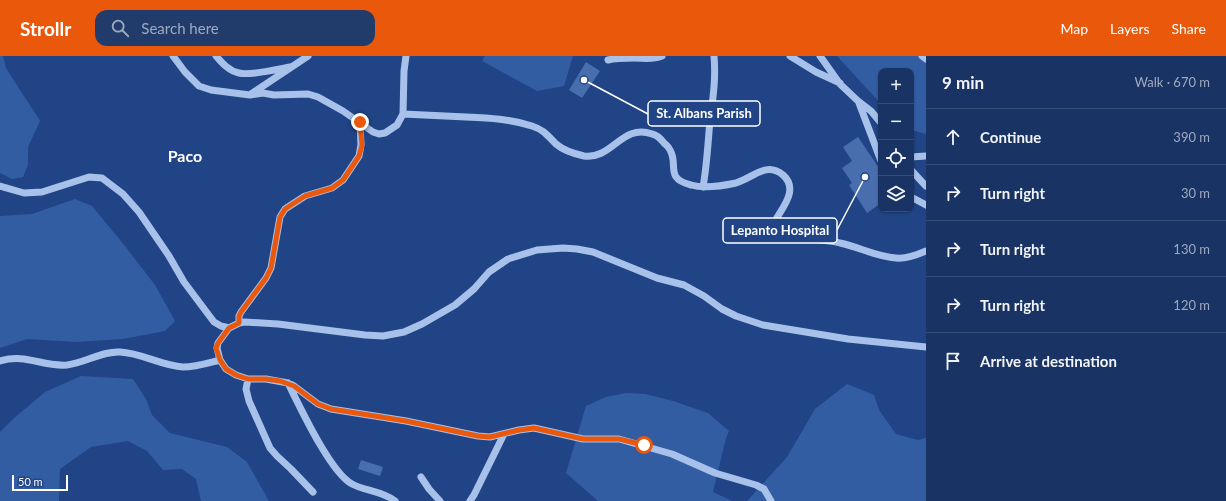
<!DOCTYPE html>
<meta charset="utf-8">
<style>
body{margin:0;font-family:Lato,sans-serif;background:#213b6a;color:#f1f3f6}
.controls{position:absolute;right:12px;top:12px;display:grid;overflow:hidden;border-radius:8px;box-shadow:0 1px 3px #0004}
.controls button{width:36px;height:36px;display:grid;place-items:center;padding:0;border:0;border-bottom:1px solid #364e78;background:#183364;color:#f1f3f6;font:20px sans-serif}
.scale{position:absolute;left:12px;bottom:10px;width:56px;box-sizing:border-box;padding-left:4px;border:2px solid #fff;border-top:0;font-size:11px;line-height:14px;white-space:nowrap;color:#fff;-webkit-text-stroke:3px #204485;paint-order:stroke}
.stop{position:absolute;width:12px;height:12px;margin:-9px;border:3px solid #ea580c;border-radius:50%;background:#fff}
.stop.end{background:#ea580c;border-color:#fff;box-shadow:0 1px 4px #0008}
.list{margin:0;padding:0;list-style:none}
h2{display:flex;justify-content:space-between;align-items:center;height:52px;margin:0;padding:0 16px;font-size:17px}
h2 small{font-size:13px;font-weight:400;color:#9faabf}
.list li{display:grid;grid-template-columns:26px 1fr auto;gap:12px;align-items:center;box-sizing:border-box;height:56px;padding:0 16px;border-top:1px solid #364e78}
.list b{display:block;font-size:15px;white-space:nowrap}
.list em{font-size:13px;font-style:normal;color:#9faabf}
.icon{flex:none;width:22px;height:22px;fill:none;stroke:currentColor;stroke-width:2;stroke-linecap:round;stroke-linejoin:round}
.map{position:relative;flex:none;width:926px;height:445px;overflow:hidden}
header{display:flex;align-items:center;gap:24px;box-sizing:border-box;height:56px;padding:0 20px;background:#ea580c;color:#fff}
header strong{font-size:19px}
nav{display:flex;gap:22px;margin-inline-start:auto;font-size:14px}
.search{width:280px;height:36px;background:#213b6a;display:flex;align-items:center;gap:10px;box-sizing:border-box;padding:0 14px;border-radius:12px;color:#9faabf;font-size:15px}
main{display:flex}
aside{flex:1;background:#183364}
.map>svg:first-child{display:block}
.green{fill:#335da3}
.building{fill:#486eae}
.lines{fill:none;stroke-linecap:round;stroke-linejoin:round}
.minor{stroke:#a8c1ea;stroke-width:7}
.route{stroke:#ea580c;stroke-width:5}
.labels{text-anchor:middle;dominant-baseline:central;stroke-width:3;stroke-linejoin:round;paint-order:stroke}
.district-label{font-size:16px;font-weight:bold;fill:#fff;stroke:#204485}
.leader{fill:none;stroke:#fff;stroke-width:1.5}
.callout-dot{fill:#fff;stroke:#204485;stroke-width:1.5}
.callout{fill:#204485;stroke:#fff;stroke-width:1.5}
.callout-label{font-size:13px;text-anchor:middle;font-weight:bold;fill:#fff}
</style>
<header>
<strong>Strollr</strong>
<div class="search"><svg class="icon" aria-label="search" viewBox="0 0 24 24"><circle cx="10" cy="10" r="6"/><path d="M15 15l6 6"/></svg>Search here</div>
<nav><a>Map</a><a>Layers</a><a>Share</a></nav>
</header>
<main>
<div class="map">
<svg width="926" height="445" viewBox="0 0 926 445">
<rect width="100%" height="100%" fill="#204485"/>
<path class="green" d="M0,0H3L6,12L40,65L28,91V109L23,121L12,123L0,117Z
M485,0H573L564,30L537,35L482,5Z
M837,0H926V78L911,74V15H881V48Z
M75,143L92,150L125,190L155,229L175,265L165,275L123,283L76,286L27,283L0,292V160L32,158Z
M81,320L133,323L146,343L152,359L170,377L227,391L247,406L269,445H201L196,423L182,413L163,414L147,395L128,385L91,391L60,413L59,445H0V376L13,363L45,336Z
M847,328L874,339L879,354L896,378L918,384L926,382V445H747L787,401L815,353Z
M626,337L645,338L673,345L708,357L729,375L726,382L713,436L732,445H598L566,417L586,350L606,341Z"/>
<path class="building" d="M586,6L600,15L582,42L569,34Z
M858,81L881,115V147L867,157L849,129L852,127L842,112L852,105L843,91Z
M361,404L383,411L380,420L358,413Z"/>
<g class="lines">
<path class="minor" d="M173,0L185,16L199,30L211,34L250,39L263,37L274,39L308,38L318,41L343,55L373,76L379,78L385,77L397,69L403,58L404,15L406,0
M216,0C222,7 229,15 239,17C250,20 279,13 290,11
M790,0L816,16L840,27
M820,0L840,28L858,45L871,55L881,67
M922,0L926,3
M608,4C616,2 625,2 634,2C644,2 652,4 662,0
M251,38L308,0
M859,47L881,105
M403,58C424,59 445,60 466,61C489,62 511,63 532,70C544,74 547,79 556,88C563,94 575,98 584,100C612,104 622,67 652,78C657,79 661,83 664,87C666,89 669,91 670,94C679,109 664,122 691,129C705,133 722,130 736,127C753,122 766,105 783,119C799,133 783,151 775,165C776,173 781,176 789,179C805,185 823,182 840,187C859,191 877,201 896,202C906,203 917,199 926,195
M911,101L926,100
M911,114L926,130
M0,130L24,137L42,136L89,121L102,122L123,138L139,156L169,200L184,226L214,266L221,270L229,272
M703,131C707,109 708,86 710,64C713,42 716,23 714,0
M911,141L926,149
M239,267V260L241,256L266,222L271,212L280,161L285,153L305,140L332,132L343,124L359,100L361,89L360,66
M0,305C26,297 42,311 67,309C85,307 102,295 120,296C142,297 162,310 183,311C195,311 208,307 220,304
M248,323L246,333L249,345L270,392L277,400L291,413L313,436
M288,327C300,351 330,416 352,428C365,435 383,435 395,445
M421,421L429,433L440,445
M470,445L474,439L504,378
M771,445L764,433L756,429L715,417L672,398L619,383H583L534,372L519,374L490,381L478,380L406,365L331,353L318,348L294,330L288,327L266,323H248L236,319L226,313L220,304L217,292L218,287L229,272L239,267L245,266L278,268L365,279L383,280L404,276L422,268L455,249L474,233L489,216L508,203L537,194L563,192L577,193L593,196L657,222L684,229L704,240L722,253L736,260L763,269L848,283L926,291"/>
</g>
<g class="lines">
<path class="route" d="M360,66L362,89L359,100L343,124L332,132L305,140L285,153L280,161L271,212L266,222L241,256L239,260V267L229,272L218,287L216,292L220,304L226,313L236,319L248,323H266L280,325L294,330L318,348L331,353L406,365L478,380L490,381L519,374L534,372L583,383H619L644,389"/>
</g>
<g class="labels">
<g class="district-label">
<text x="185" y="99">Paco</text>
</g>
</g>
<path class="leader" d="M584 24L648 58M865 121L837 174"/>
<g class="callout-dot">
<circle cx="584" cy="24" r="4"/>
<circle cx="865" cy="121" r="4"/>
</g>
<g class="callout">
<rect x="648" y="45" width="112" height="25" rx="4"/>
<rect x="723" y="162" width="114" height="25" rx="4"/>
</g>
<g class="callout-label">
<text x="704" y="62">St. Albans Parish</text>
<text x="780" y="179">Lepanto Hospital</text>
</g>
</svg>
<div class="controls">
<button>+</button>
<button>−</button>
<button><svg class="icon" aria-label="locate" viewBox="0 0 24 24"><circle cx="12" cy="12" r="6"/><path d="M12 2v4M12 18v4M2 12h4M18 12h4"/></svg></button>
<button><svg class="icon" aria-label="layers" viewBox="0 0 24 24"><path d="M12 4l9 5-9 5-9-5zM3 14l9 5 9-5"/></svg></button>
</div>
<div class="scale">50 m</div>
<div class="stop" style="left:644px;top:389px"></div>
<div class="stop end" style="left:360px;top:66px"></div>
</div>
<aside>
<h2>9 min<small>Walk · 670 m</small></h2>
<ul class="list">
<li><svg class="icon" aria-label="ahead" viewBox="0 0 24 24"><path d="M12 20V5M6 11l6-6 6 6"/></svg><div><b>Continue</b></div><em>390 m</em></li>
<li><svg class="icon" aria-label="right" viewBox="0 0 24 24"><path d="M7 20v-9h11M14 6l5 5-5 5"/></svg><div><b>Turn right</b></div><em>30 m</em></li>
<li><svg class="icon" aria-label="right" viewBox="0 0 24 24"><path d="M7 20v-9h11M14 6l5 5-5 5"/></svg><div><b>Turn right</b></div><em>130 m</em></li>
<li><svg class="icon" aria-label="right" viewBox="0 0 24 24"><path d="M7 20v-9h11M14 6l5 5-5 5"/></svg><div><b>Turn right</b></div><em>120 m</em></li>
<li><svg class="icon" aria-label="arrive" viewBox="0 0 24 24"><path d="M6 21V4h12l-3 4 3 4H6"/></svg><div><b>Arrive at destination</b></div></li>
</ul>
</aside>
</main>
